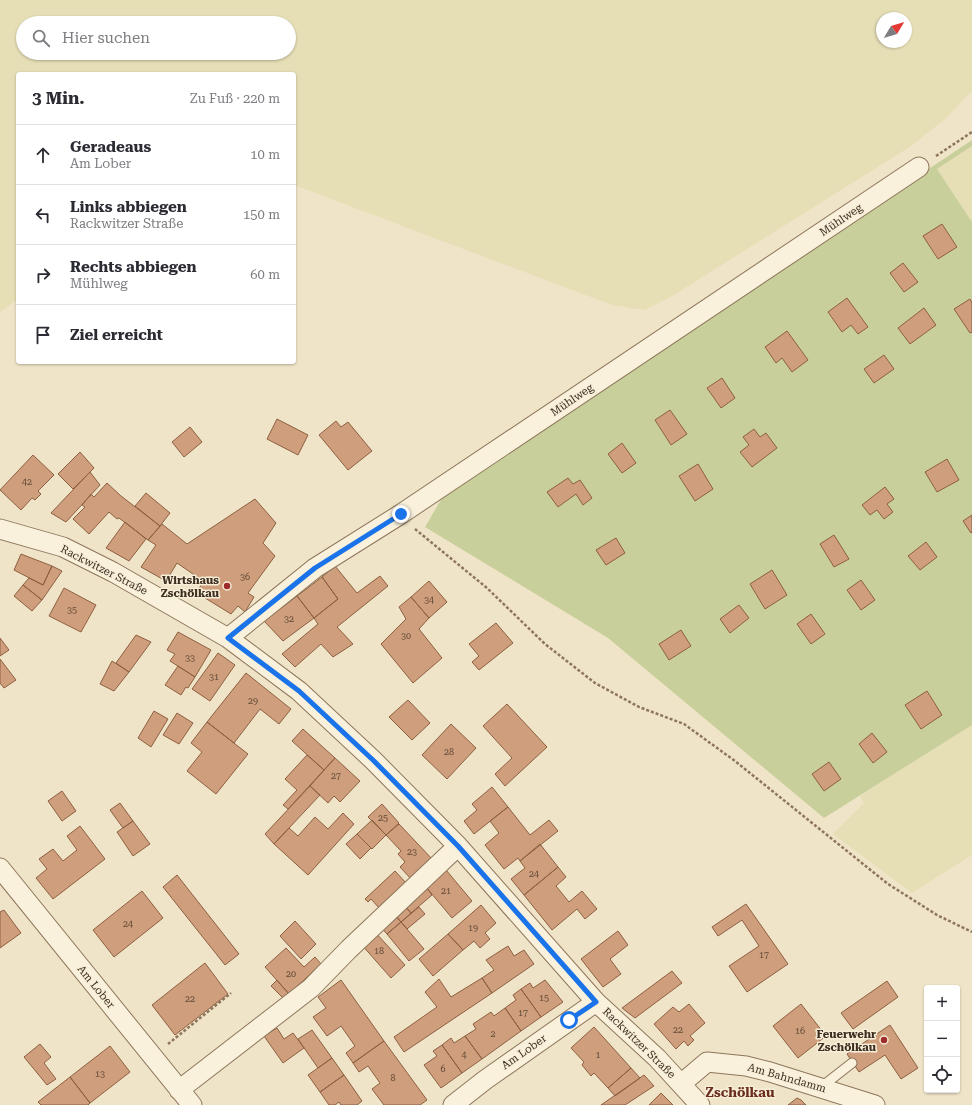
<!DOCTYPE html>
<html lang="de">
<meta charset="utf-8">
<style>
body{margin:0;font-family:"Roboto Serif",serif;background:#f2f2f3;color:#2b2b33}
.controls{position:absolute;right:12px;bottom:12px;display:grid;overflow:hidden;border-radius:4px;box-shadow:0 1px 3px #0004}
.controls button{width:36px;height:36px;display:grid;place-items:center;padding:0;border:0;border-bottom:1px solid #e1e1e2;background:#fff;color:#2b2b33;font:20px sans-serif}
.compass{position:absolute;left:876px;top:12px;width:36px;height:36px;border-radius:50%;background:#fff;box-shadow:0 1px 3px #0004;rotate:52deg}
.stop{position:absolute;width:12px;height:12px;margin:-9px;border:3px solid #1a73e8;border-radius:50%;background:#fff}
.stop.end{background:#1a73e8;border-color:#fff;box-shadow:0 1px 4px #0008}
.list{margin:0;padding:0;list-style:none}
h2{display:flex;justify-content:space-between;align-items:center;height:52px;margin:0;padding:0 16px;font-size:17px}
h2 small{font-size:13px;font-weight:400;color:#7c7c81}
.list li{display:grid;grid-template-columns:26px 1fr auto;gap:12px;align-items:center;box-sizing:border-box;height:60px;padding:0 16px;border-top:1px solid #e1e1e2}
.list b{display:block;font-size:15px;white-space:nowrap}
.list p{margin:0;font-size:13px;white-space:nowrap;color:#7c7c81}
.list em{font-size:13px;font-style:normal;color:#7c7c81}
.icon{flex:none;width:22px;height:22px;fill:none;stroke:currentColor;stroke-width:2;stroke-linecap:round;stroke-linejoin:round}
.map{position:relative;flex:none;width:972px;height:1105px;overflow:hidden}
.search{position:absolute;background:#fff;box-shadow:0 1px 3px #0004;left:16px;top:16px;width:280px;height:44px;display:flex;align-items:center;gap:10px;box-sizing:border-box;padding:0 14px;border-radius:22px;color:#7c7c81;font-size:15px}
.panel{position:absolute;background:#fff;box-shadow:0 1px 3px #0004;left:16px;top:72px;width:280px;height:292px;border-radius:4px}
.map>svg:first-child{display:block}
.farmland{fill:#e6deb5;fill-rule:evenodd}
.green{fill:#c9cf9b}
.building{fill:#cf9f7d;stroke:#8d5f41}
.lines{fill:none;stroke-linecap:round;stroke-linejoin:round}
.service-casing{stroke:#8d765c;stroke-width:11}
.minor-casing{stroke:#8d765c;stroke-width:21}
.path{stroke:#8d765c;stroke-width:2.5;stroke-dasharray:3 2;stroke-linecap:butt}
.service{stroke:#faf1dc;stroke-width:9}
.minor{stroke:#faf1dc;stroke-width:19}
.route{stroke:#1a73e8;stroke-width:5}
.poi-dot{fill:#9e2a2b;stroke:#f7eed8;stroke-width:1.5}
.labels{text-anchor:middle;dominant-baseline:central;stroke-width:3;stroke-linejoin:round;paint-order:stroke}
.number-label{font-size:9px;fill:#624a37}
.street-label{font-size:11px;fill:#3d2e20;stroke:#f7eed8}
.poi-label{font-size:11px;font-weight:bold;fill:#3d2e20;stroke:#f7eed8;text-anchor:end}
.quarter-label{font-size:13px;font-weight:bold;fill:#6b2e1e;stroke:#f7eed8}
</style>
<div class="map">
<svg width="972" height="1105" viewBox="0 0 972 1105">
<rect width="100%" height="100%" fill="#f0e4c8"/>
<path class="farmland" d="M0,0H972V91L943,121L908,148L669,298L644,310L612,305L294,185V74H18V299L0,312ZM882,18H906V42H882ZM23,23H289V53H23Z
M972,146V222L937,169Z
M972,725V855L912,893L833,834L864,803L860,796Z"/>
<path class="green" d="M972,140V146L937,169L972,222V725L824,818L608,638L425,527L445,493Z"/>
<path class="building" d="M942,224L957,247L938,259L923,236Z
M903,263L918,282L904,292L890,273Z
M847,298L868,327L858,334L851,325L842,332L828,312Z
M970,299L972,303V332L970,333L954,309Z
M924,308L936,325L910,344L898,328Z
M787,331L808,360L792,372L782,358L776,363L765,347Z
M884,355L894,369L874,383L864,369Z
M722,378L735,398L721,408L707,388Z
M670,410L687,434L671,445L655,420Z
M277,419L308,435L298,455L267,439Z
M336,421L341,427L348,422L372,451L348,470L319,435Z
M190,427L202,442L184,457L172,442Z
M754,429L760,437L766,433L777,448L752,467L740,452L749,445L743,437Z
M622,443L636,463L622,473L608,454Z
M80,452L94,468L73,489L58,474Z
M33,455L54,475L38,491L41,494L35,500L32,498L21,510L0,490Z
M947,459L959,480L937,492L925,472Z
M698,464L713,489L695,501L679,476Z
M90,472L100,485L66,522L51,513Z
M568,478L573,484L580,480L592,498L583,505L576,494L558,507L547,492Z
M107,483L121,496L160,526L148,540L119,518L117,519L109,512L89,534L73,519L85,507L82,505L91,494L94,497Z
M885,487L894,499L887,504L893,512L884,519L877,510L870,515L862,505Z
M146,493L170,513L160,526L135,506Z
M255,499L276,523L263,543L275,556L248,593L254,597L245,612L238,606L231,614L197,593L203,581L177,563L166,581L141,567L156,545L148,540L162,524L187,544Z
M972,515V532L971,533L963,521Z
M125,522L146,539L129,561L106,548Z
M834,535L849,559L834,567L820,544Z
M616,538L625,553L606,565L596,550Z
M926,542L937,557L920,570L908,556Z
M21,554L52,566L43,585L14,570Z
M52,566L62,571L42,600L23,585L29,578L43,585Z
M335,566L357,593L380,576L388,586L337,627L353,644L333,657L321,644L295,667L282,654L318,624L314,618L338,599L322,577Z
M772,570L787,595L765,609L750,584Z
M322,577L338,599L314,618L297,596Z
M861,580L875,600L861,610L847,590Z
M429,581L447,602L429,618L411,597Z
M23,585L42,600L32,611L14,596Z
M64,588L96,605L81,632L49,616Z
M297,596L314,618L283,641L264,621Z
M411,597L429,618L419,629L442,658L413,683L381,644L406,619L399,607Z
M739,605L749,618L730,633L720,619Z
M811,614L825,634L811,644L797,624Z
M496,623L513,643L479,670L472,662L479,656L469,644Z
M681,630L691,646L669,660L659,644Z
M178,632L211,650L195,677L170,661L175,654L167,650Z
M136,635L151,642L129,672L116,663Z
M0,638L9,650L0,656Z
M218,653L235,665L210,701L192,689Z
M0,659L16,680L4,688L0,683Z
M112,661L129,672L114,691L100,684Z
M178,666L195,677L188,688L186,687L181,695L165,685Z
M246,673L291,709L279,724L260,709L234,743L207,722Z
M927,691L942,715L921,729L905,705Z
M408,700L430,723L412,740L389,717Z
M507,704L547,747L505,786L495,774L512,758L483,726Z
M154,711L168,719L151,747L138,738Z
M177,713L193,723L179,744L163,735Z
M207,722L248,754L216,794L187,771L202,752L191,743Z
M451,724L476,748L447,779L422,755Z
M303,729L335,758L324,770L292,741Z
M872,733L887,752L873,763L859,744Z
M307,755L324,770L288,809L283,805L297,790L285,779Z
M335,758L360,781L340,802L334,796L328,803L310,786Z
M829,762L841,779L824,791L812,774Z
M310,786L320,795L274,844L265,834Z
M492,787L508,807L474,834L464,821L477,810L472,804Z
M62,791L76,811L62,821L48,801Z
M120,803L133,821L123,828L110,810Z
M382,804L399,823L386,835L368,817Z
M508,807L530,835L549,820L558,831L520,861L518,858L504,869L485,845L499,833L490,821Z
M343,813L354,824L308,875L274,844L289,828L298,836L315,817L328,829Z
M372,820L386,835L372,849L357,834Z
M133,821L150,844L133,856L117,832Z
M399,824L433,860L412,880L400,867L405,862L398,854L401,851L386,835Z
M80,826L105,859L53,899L36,878L47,869L39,859L53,849L63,861L77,850L67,836Z
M357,834L371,848L360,859L346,844Z
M540,844L558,867L524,895L511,879L525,868L520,861Z
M558,867L566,877L556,886L569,902L582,891L597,909L585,919L577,909L552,930L524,895Z
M446,870L472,901L452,918L426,887Z
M395,871L407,884L380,909L371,899L368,902L365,899Z
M177,875L239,954L225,965L163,887Z
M426,887L432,895L411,913L404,905Z
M142,891L163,918L114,957L93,930Z
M746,904L788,964L747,992L729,966L759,946L742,920L718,936L712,927Z
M404,905L411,913L401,922L394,914Z
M481,905L496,923L485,933L490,939L480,948L474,941L463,950L448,934Z
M419,907L425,914L407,929L401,922Z
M4,910L21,933L0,948V912Z
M394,914L401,922L387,934L380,926Z
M295,921L316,944L301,959L280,936Z
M401,922L424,949L409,961L387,934Z
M618,931L628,945L610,959L621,974L603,987L581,959Z
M375,932L405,965L391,978L361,944Z
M448,934L463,950L433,976L419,959Z
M508,946L514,956L524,950L534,964L492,993L482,978L494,970L486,960Z
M286,948L304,967L315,957L321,964L289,994L265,967Z
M205,963L228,994L175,1035L152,1005Z
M672,971L682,983L635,1018L622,1008Z
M482,978L492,993L404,1052L394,1037L437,1007L425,992L439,979L451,997Z
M277,980L289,994L284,999L271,986Z
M341,980L384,1041L353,1063L346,1053L355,1046L341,1026L327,1036L313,1017L326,1008L318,997Z
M545,980L563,1002L541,1017L521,989L530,983L533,988Z
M887,981L898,997L853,1029L841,1013Z
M521,989L541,1017L521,1031L505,1008L516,1000L513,995Z
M689,1004L705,1023L690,1036L694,1040L688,1046L684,1041L676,1049L654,1024L673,1007L679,1012Z
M801,1004L826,1036L798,1058L773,1026Z
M505,1008L521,1031L482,1059L465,1036L476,1029L473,1024L491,1012L494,1016Z
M890,1025L918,1068L901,1079L885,1055L859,1072L847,1054Z
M594,1027L631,1068L608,1088L594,1073L591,1076L582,1065L584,1062L571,1048Z
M277,1028L284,1039L293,1033L304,1048L283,1063L264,1036Z
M312,1030L332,1058L318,1068L298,1039Z
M465,1036L482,1059L462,1073L442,1045L451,1038L454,1043Z
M384,1041L427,1100L420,1105H384L372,1089L380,1083L368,1066L359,1072L353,1063Z
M40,1044L51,1057L44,1063L56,1079L47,1085L24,1057Z
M442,1045L462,1073L441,1088L424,1065L437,1056L433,1051Z
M110,1046L130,1072L90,1103L70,1077Z
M332,1058L344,1075L320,1092L308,1075Z
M631,1068L640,1078L615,1096L608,1088Z
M344,1075L362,1101L357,1105H341L339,1102L335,1105H329L320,1092Z
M644,1075L654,1086L625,1105H601Z
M70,1077L90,1103L88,1105H41L38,1102Z
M661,1093L673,1105H649Z
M797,1098L801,1100L806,1105H788Z"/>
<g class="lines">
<defs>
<path id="service" d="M820,1088L852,1063"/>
<path id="minor" d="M0,529L63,547L113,572L228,638L299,691L374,761L458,846L596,1002L657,1058L700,1105
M228,638L315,568L401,514L919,167
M0,868L192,1105
M681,1084L707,1062L746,1066L770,1072L875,1105
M179,1090L311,988L349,949L458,846
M453,1105L485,1080L596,1002"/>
</defs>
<use href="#service" class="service-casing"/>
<use href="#minor" class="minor-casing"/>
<path class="path" d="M936,156L972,132
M415,529L487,588L545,644L595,683L639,707L684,724L735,761L888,884L937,915L972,932
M168,1044L231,993"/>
<use href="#service" class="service"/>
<use href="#minor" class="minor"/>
</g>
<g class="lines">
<path class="route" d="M401,514L315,568L228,638L299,691L374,761L458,846L596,1002L569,1020"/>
</g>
<g class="poi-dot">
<circle cx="227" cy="586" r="4"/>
<circle cx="884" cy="1040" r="4"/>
</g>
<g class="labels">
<g class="number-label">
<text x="27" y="482">42</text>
<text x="245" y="577">36</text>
<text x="429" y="600">34</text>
<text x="72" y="610">35</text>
<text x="289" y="619">32</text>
<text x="406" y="636">30</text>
<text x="190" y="658">33</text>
<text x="214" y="677">31</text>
<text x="253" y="701">29</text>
<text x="449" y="752">28</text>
<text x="336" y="776">27</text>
<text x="383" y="818">25</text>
<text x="412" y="852">23</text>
<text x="534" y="874">24</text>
<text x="446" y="891">21</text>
<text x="128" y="924">24</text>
<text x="473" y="928">19</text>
<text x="379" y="951">18</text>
<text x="764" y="955">17</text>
<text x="291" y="974">20</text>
<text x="544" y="998">15</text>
<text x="190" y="999">22</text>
<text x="523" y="1013">17</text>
<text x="678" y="1030">22</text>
<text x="800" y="1031">16</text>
<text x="493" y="1034">2</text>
<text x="464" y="1055">4</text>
<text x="598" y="1055">1</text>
<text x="443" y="1069">6</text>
<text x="100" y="1074">13</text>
<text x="393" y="1078">8</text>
</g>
<g class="street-label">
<text transform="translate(841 220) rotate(-34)">Mühlweg</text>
<text transform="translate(572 400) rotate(-34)">Mühlweg</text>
<text transform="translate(104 570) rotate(27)">Rackwitzer Straße</text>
<text transform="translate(96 987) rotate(51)">Am Lober</text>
<text transform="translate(639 1043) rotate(44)">Rackwitzer Straße</text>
<text transform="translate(524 1052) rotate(-35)">Am Lober</text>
<text transform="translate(787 1078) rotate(16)">Am Bahndamm</text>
</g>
<g class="poi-label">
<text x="219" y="580">Wirtshaus<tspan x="219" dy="13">Zschölkau</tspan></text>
<text x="876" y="1034">Feuerwehr<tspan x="876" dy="13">Zschölkau</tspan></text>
</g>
<g class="quarter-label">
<text x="740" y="1092">Zschölkau</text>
</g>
</g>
</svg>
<div class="controls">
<button>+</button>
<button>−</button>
<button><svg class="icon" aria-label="locate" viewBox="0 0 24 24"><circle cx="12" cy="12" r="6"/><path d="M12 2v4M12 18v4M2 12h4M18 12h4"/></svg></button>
</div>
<svg class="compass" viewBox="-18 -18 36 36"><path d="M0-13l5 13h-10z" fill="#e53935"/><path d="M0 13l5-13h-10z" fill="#7c7c81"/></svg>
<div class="stop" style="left:569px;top:1020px"></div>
<div class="stop end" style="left:401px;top:514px"></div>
<div class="search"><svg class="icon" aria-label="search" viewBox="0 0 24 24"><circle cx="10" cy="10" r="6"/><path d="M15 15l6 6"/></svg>Hier suchen</div>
<section class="panel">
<h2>3 Min.<small>Zu Fuß · 220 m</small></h2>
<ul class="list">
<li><svg class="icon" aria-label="ahead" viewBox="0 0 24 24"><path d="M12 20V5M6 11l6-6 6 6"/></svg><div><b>Geradeaus</b><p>Am Lober</p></div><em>10 m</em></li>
<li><svg class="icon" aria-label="left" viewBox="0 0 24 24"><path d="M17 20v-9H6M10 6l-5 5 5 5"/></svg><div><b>Links abbiegen</b><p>Rackwitzer Straße</p></div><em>150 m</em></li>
<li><svg class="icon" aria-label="right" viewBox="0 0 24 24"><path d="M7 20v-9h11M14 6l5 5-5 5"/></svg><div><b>Rechts abbiegen</b><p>Mühlweg</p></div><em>60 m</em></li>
<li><svg class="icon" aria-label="arrive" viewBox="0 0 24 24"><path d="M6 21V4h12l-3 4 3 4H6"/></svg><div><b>Ziel erreicht</b></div></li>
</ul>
</section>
</div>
